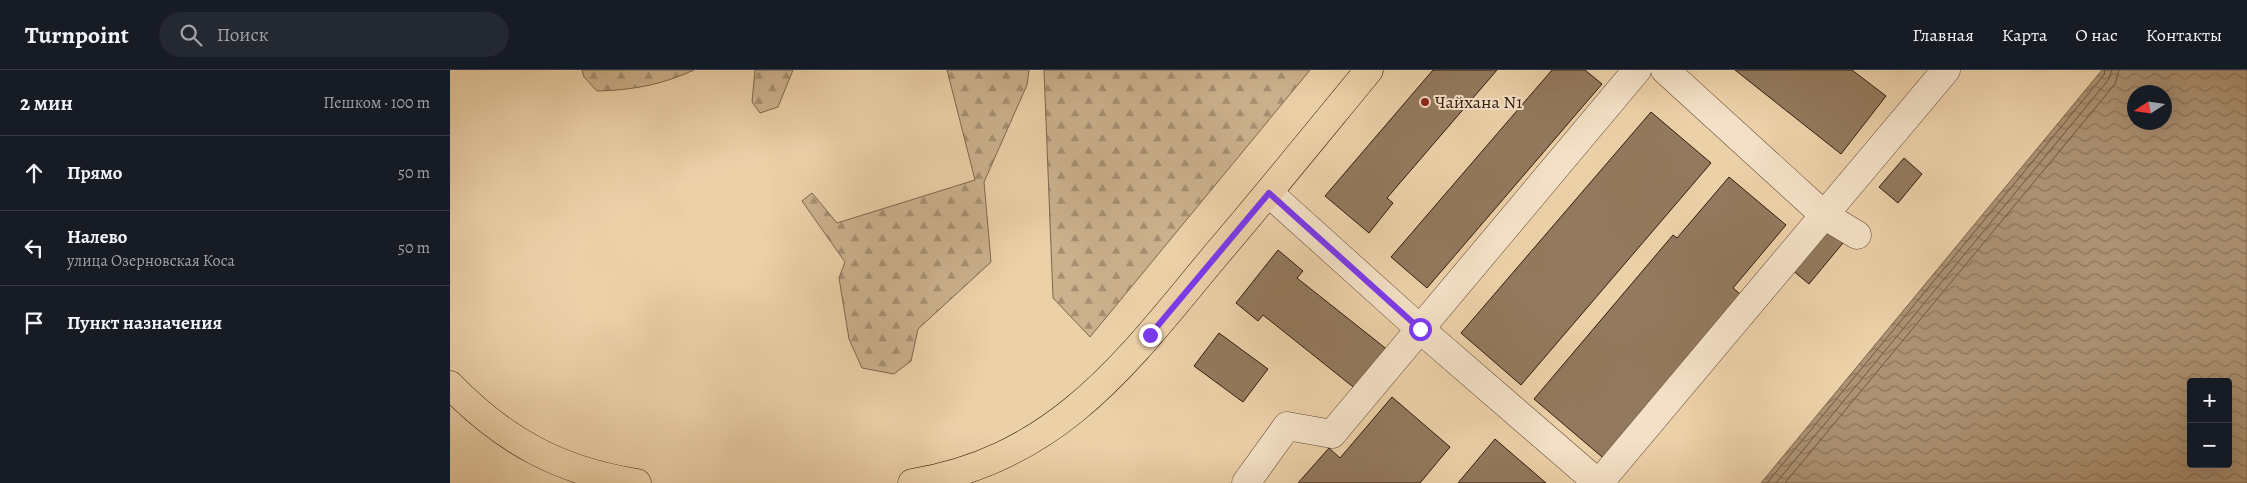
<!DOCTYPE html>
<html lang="ru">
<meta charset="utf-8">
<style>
body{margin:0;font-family:Alegreya,serif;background:#242831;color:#f1f3f6}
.controls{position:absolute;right:15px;bottom:15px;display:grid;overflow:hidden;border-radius:5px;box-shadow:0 5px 20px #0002}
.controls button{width:45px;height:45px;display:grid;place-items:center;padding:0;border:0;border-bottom:1px solid #363941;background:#171b24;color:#f1f3f6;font:25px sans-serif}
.compass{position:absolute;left:1677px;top:15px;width:45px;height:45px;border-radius:50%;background:#171b24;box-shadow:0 5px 20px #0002;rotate:258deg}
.stop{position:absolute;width:15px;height:15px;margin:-11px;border:4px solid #7c3aed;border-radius:50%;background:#fff}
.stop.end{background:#7c3aed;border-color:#fff;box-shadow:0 1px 5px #0008}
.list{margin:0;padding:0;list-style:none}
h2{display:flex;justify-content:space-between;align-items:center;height:65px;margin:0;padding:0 20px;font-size:21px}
h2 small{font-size:16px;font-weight:400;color:#9ea1a6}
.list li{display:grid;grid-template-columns:32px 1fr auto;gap:15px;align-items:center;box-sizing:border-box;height:75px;padding:0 20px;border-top:1px solid #363941}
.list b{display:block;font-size:19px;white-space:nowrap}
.list p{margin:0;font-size:16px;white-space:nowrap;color:#9ea1a6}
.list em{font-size:16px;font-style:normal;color:#9ea1a6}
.icon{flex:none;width:28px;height:28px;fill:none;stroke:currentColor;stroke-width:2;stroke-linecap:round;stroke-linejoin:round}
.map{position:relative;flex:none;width:1797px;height:413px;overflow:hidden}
header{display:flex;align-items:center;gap:30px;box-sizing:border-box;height:70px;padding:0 25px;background:#171b24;border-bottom:1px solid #363941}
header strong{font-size:24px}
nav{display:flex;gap:28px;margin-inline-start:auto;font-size:18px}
.search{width:350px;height:45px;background:#242831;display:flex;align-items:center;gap:12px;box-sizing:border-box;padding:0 18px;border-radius:28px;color:#9ea1a6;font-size:19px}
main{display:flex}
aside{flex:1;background:#171b24}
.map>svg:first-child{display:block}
.forest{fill:url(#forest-firs);stroke:#7f664c}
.water{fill:url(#water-waves);stroke:#7c6249;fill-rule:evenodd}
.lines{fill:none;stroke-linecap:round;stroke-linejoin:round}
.shore{stroke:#70563f;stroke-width:1}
.building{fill:#93795d;stroke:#321b0b}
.minor-casing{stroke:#604832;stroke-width:29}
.major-casing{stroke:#321b0b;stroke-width:29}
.minor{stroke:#f3e0c6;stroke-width:28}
.major{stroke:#ecd0a8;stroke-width:28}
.route{stroke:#7c3aed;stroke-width:6}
.poi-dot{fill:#8f2418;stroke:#f3e0c6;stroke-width:2}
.labels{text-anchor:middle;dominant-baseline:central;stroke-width:4;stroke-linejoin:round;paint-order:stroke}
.poi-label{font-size:18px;fill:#321b0b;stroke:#f3e0c6;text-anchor:start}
</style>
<header>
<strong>Turnpoint</strong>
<div class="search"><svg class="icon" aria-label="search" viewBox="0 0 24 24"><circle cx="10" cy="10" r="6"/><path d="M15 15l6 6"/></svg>Поиск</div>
<nav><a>Главная</a><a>Карта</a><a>О нас</a><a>Контакты</a></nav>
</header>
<main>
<aside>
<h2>2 мин<small>Пешком · 100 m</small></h2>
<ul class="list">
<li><svg class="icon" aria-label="ahead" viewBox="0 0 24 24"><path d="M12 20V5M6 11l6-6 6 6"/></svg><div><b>Прямо</b></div><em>50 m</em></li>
<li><svg class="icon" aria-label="left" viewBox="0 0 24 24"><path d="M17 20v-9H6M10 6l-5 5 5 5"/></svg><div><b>Налево</b><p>улица Озерновская Коса</p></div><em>50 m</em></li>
<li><svg class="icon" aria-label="arrive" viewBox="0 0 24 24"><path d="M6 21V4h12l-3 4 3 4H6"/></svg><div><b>Пункт назначения</b></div></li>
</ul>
</aside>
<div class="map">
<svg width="1797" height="413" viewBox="0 0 1797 413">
<defs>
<pattern id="forest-firs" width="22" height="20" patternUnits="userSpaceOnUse" patternTransform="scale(1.25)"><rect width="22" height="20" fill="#ccb18d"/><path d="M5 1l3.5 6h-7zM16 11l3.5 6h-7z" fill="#a68f71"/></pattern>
<pattern id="water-waves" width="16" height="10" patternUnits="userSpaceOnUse" patternTransform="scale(1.25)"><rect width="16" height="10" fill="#ad9273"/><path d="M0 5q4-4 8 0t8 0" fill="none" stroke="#8d765d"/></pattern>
</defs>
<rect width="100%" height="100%" fill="#ecd0a8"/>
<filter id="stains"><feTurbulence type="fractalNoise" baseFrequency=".004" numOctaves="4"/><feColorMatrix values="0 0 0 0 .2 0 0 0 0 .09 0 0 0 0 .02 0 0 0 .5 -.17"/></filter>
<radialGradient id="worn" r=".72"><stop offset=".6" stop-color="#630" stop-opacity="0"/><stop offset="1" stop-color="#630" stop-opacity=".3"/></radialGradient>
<path class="forest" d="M132,0H244C211,15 183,20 147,21L134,7Z
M305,0H343L328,37L310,43L302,32Z
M497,0H579L577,15L534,112L541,192L468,259L461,291L444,304L412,298L399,269L389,208L395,192L352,131L362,123L387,153L525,110Z
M594,0H860L640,267L603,228Z"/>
<path class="water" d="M1652,0H1797V413H1311ZM1684,22H1714V52H1684ZM1741,312H1778V394H1741Z"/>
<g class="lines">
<path class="shore" d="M1317,413L1654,5L1655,0
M1326,413L1659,9L1662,0
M1335,413L1665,14L1669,0"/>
</g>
<path class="building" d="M983,0H1047L937,128L943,133L919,163L875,126Z
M1102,0H1135L1152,14L977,218L941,187Z
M1285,0H1402L1436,26L1391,84Z
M1201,42L1261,93L1071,315L1011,263Z
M1454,88L1472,104L1448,133L1429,117Z
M1279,107L1336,155L1283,218L1296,229L1158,392L1084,329L1223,165L1227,168Z
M1375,158L1393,173L1359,214L1341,199Z
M828,180L853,201L847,208L939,281L907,320L813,245L808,251L786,233Z
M769,263L818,299L793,332L744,296Z
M942,327L1000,377L970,413H848L879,378L890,388Z
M1045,369L1096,413H1008Z"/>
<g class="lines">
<defs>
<path id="minor" d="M1215,0L1374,145L1407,165
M819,123L970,259L1148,413
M796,413L837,356L882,364L1187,0
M1149,413L1496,0"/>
<path id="major" d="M0,315C54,371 110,401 187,413
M462,413C608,389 677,292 765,186C817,125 868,62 919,0"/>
</defs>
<use href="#minor" class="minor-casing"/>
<use href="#major" class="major-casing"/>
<use href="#minor" class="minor"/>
<use href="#major" class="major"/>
</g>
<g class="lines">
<path class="route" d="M700,265L819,123L970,259"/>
</g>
<circle class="poi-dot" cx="975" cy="32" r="5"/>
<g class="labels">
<g class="poi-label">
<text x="985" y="32">Чайхана N1</text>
</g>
</g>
<rect width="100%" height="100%" filter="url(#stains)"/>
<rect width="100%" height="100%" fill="url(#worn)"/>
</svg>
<div class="controls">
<button>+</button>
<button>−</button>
</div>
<svg class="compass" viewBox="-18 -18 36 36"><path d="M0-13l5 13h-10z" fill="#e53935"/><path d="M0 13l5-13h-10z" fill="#9ea1a6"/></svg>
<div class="stop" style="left:970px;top:259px"></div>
<div class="stop end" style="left:700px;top:265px"></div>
</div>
</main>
